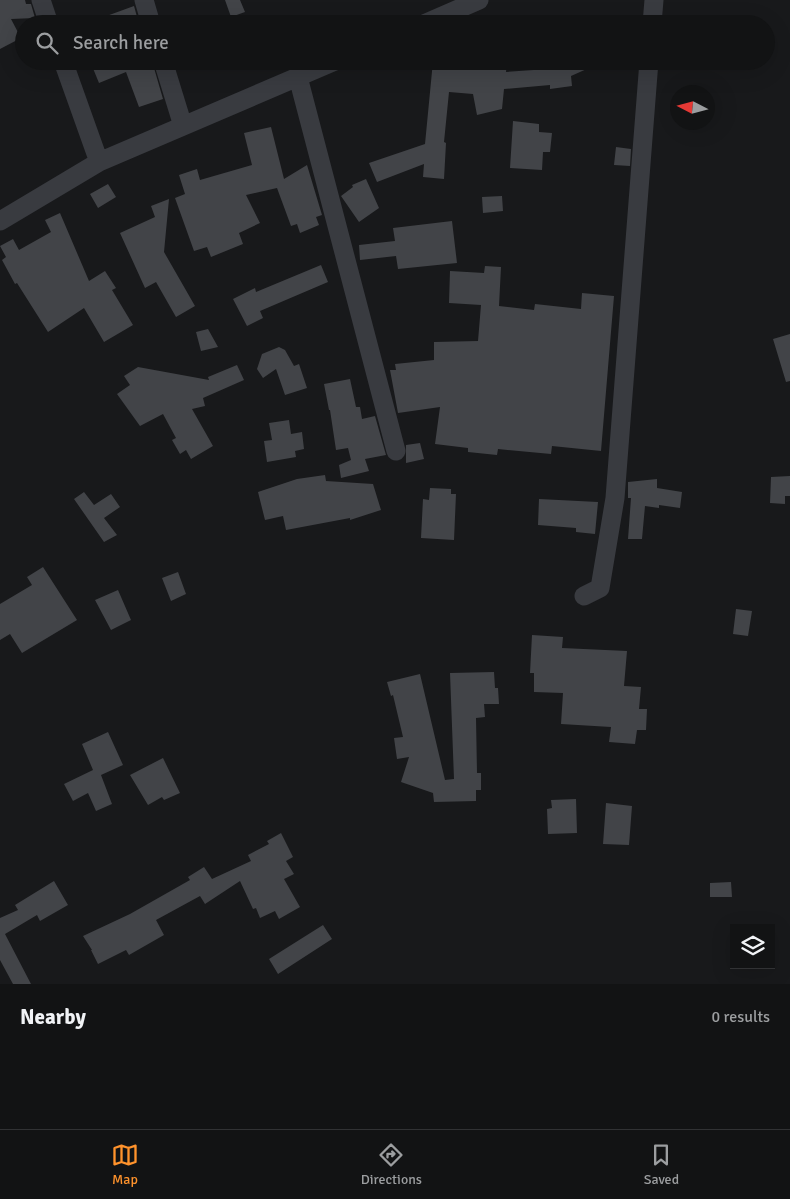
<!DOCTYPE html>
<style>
body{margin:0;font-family:Signika,sans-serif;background:#1f2022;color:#f1f3f6}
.controls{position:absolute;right:15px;bottom:15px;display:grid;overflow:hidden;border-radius:0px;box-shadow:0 5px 20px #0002}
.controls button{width:45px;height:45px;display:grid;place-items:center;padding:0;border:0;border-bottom:1px solid #313234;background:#121314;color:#f1f3f6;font:25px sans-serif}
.compass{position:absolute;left:670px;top:85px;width:45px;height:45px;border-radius:50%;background:#121314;box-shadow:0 5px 20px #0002;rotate:276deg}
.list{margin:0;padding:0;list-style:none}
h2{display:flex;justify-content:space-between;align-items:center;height:65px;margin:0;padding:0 20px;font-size:21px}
h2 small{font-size:16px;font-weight:400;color:#9c9ea0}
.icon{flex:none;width:28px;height:28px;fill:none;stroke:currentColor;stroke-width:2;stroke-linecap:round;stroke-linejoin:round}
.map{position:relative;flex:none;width:790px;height:984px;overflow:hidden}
.search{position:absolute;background:#121314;box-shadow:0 5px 20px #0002;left:15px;right:15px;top:15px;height:55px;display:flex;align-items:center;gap:12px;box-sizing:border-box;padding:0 18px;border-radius:28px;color:#9c9ea0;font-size:19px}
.sheet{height:145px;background:#121314}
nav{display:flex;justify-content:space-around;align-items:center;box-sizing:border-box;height:70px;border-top:1px solid #313234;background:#121314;font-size:14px;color:#9c9ea0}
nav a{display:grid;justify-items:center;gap:2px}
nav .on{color:#ff932c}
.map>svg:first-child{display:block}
.building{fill:#424448}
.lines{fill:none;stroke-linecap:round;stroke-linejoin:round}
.minor{stroke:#393b40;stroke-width:19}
</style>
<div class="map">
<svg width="790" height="984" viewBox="0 0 790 984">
<rect width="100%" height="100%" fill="#18191b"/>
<path class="building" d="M0,0H25L26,4H31L35,18L11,19L21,38L0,49Z
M225,0H240L245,12L231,17Z
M134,6L139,24H90V22Z
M90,61H152L163,99L139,107L126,72L99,83Z
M433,61H507L506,72L548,69V67L597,62L598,64L571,76L572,86L550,89V85L504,89L502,109L477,115L473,94L449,92L444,142L446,143L444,179L423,177L424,164L377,182L369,163L425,144Z
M513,121L539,124V132L552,133L550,152H543L542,170L510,168Z
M271,127L284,179L307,165L322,215L316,217L319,225L300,233L297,224L291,226L277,188L246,195L260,223L239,233L243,244L211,257L207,247L194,251L175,198L185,194L179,175L197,169L200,180L252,165L244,133Z
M616,147L631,149L630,166L614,165Z
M366,179L379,208L359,222L341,196L353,187L352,185Z
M108,184L116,197L98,208L90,194Z
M502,196L503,211L483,213L482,197Z
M169,199L164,252L195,306L176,317L156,282L145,288L120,233L155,217L151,206Z
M60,213L89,281L105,271L116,288L112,290L133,325L104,342L84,308L48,332L17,283L15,284L2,260L6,257L0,246L13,239L19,250L51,232L45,220Z
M452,221L457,263L398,269L396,256L360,260L359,245L395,241L393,228Z
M321,265L328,282L260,311L263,318L247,326L233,299L255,288L256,292Z
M485,266L501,267L499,306L534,310L535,304L581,309L582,293L614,296L601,451L552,446L551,454L498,449L497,455L468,452V448L435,444L440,407L398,413L390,370H396L395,364L434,360V342L478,341L481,305L449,303L450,271L484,273Z
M208,329L218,347L201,351L196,332Z
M790,334V381L786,382L773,339Z
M279,347L285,350L294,366L299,364L307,388L285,395L276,369L263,378L257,369L262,354Z
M237,365L244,380L203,398L205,406L192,409L213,446L191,459L186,450L180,454L172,440L176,438L163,414L140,426L117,394L130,385L124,376L138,367L209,380L208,377Z
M350,379L356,407H360L362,419L375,416L386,455L365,459L369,471L341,478L339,465L351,460L348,448L336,450L330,410H329L324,384Z
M289,420L291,434L302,432L304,449L295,451L296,457L267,462L264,441L272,440L269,423Z
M420,443L424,459L406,463V445Z
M325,475L326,481L373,484L381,510L350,520V518L286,530L283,516L265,520L258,492L297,479Z
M790,476V496H785V504L770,503L771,477Z
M657,479V488L682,492L680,508L659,505V508L645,506L642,539H628L631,498H628V482Z
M430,488L451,489V494H456L454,540L421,538L423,499L429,500Z
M84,492L94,505L111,494L120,507L104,518L117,535L104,542L74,499Z
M539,499L598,502L595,534L576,532V528L538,525Z
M43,567L77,620L22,653L10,634L0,640V604L32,585L27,577Z
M178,572L186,594L171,601L162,578Z
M118,590L131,620L111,630L95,600Z
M736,609L752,611L748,636L733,634Z
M532,635L563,637L562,648L627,651L624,686L641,687L639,709H647L646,730H637L635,744L609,742L611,727L561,724L563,693L534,692V673H530Z
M494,672L495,688H498L499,704H484L485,717L476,718L477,773H481V790H476V801L434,802L433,793L401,782L409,757L397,759L394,738L403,737L393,695L391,696L387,682L420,674L445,780L454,779L450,673Z
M108,732L123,765L101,775L112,804L96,811L88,793L73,801L64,784L93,770L82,744Z
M163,758L180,793L164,800L162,797L148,805L130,775Z
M576,799L577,833L548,834L547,809L552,808L551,800Z
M606,803L632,806L629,845L603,844Z
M281,833L293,857L286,861L294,874L284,879L300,907L279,919L275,911L260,918L256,908L253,909L240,881L205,904L200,896L156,920L164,935L129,955L126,950L98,964L91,950H92L83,936L130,914L190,880L188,877L204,867L212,879L251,861L248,855L269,844L267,841Z
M54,881L68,905L40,921L37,915L5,934L31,984H13L0,960V918L18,910L15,905Z
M731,882L732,897H710V883Z
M323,925L332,939L278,974L269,959Z"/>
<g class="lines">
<path class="minor" d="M41,0L49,24
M144,0L151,24
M424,24L479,0
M652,24L654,0
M63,61L99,162
M163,61L183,126
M298,77L396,451
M0,221L99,162L335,61
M584,596L600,588L615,498L649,61"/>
</g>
</svg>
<div class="controls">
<button><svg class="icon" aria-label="layers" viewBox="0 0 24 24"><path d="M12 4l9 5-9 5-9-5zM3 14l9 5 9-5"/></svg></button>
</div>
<svg class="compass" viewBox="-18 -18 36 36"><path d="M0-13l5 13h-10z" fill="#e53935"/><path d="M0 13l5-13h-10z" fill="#9c9ea0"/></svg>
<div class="search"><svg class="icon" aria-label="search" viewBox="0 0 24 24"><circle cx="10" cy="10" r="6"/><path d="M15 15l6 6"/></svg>Search here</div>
</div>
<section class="sheet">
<h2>Nearby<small>0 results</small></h2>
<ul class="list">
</ul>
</section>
<nav>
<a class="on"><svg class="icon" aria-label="map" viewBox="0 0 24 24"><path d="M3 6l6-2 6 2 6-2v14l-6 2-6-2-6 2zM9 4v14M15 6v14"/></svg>Map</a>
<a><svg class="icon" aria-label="directions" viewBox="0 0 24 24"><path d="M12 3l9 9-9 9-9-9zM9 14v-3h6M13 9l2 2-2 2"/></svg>Directions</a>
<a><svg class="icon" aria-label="saved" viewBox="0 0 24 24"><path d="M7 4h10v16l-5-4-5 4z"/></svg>Saved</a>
</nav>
